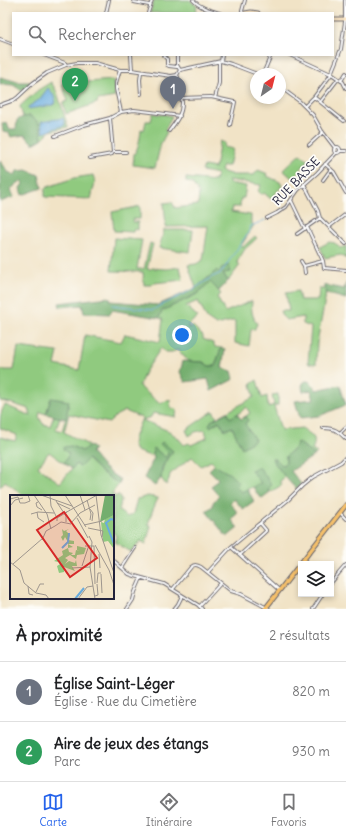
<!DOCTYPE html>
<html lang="fr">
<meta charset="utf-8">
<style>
body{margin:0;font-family:Delius,sans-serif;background:#f6f6f6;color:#202124}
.controls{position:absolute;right:12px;bottom:12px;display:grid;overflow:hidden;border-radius:0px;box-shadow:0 2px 6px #0003}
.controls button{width:36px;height:36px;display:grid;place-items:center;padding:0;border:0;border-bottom:1px solid #e0e0e0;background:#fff;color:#202124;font:20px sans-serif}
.compass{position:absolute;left:250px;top:68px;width:36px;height:36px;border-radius:50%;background:#fff;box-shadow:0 2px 6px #0003;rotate:35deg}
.you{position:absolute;left:182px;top:335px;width:14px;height:14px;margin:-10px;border:3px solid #fff;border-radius:50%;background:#1a73e8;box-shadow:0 0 0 6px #1a73e833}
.badge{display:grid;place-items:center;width:26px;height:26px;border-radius:50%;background:#2563eb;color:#fff;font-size:13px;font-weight:700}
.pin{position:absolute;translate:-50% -33px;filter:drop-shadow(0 1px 2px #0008)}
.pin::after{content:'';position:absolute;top:21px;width:14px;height:12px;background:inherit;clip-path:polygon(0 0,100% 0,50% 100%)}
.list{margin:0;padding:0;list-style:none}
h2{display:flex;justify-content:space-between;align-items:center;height:52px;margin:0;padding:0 16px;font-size:17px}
h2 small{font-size:13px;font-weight:400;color:#757577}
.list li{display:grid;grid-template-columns:26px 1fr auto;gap:12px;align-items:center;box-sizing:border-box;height:60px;padding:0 16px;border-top:1px solid #e0e0e0}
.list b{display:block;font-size:15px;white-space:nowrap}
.list p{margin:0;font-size:13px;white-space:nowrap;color:#757577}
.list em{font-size:13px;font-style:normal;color:#757577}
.icon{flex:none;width:22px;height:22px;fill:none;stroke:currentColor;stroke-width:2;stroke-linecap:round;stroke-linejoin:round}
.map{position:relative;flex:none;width:346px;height:609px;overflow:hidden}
.search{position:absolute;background:#fff;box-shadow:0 2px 6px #0003;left:12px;right:12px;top:12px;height:44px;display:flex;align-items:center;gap:10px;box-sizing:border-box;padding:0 14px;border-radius:0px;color:#757577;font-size:15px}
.sheet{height:172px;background:#fff}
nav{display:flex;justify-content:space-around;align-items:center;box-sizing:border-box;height:56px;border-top:1px solid #e0e0e0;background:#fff;font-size:11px;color:#757577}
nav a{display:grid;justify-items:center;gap:2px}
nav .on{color:#2563eb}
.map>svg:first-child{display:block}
.green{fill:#90ca7f;stroke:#59765d;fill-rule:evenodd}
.forest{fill:#74ae6e;stroke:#4b6854}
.water{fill:#69acde;stroke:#46678c}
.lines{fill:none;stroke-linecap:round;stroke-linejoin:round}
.stream{stroke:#69acde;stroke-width:1}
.street-casing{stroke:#6a666c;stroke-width:4}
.secondary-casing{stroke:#6a666c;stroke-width:5}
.primary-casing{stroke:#6a666c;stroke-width:5.5}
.street{stroke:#fff;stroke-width:2}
.secondary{stroke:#fbe6c4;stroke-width:3}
.primary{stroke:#f6c06b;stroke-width:3.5}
.labels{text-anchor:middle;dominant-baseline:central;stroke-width:3.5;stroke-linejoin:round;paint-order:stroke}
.street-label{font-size:12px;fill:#22223b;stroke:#fdfcf7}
.inset-river{fill:none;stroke:#69acde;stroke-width:2}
.inset-road{fill:none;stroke:#9e968e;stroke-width:1}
.view{fill:#d62828;fill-opacity:0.15;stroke:#d62828;stroke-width:2}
.inset-edge{fill:none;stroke:#22223b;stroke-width:2}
</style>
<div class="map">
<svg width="346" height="609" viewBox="0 0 346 609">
<rect width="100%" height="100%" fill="#fdfcf7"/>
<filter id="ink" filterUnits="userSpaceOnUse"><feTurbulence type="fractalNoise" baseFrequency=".025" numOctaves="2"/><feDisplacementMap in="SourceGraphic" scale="8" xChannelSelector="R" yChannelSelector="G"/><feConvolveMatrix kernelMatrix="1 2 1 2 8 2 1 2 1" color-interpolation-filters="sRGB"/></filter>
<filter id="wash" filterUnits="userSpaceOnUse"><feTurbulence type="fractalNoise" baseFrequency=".012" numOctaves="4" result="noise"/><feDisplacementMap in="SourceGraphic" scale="16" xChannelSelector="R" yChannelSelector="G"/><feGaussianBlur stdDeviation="0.9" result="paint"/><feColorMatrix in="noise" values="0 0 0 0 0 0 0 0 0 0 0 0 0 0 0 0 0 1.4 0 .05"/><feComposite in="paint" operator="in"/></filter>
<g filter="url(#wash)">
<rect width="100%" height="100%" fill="#f1e3c6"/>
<path class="green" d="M154,0H190L197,6L195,13H150Z
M113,80L115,97L98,100L97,103L66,114L63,103L68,101L62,84Z
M51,82L57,92L68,127L50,131L42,139L39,123L30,116L23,117L20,106L38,90Z
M153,113L161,115L162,114L172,116L165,130L167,132L161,143L155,168L133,165L134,154C139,148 140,137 141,129L144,130L146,121H151Z
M220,141L225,143L224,147L233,149L229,166H223L221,171L233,175H254L258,170L268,174L267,176L280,182L282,186L271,199L264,193L262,195L258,191L261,185L229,180V183L246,186L244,198H241L240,207H232L231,212L251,215V223L254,225L241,246L243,247L255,236L257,238L245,249L237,262L240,265L228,281L223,273H220L217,271L196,288L188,265L196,264L203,260L208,226L166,227L164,203L172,202L175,208L198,205L199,193L192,183L186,182V178L215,181L217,174L202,171L204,166L215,168Z
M300,154L308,160L293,179L283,170Z
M93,175L95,182L91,199L45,197V188L74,178Z
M140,206V219H133V222H138V230L134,229L133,232L114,231L112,212L132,208Z
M164,230H193L190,252L159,248Z
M114,238L142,240L137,269H144L150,243L153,244L147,269H151L152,268L166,269L180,267L183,280L154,283L152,285H144L143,272L111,271Z
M329,242L335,243L340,248H341L346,246V259L341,255L325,258L320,247Z
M210,281L221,294L217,297L225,312L252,301C251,311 252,315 257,324L254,330L251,329L249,346L235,343V321H232L216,325L207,319L198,301L186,306L198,317L188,325L189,328L193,326L203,336V339L213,343L215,347L221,348L215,366H209L203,362L188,361L178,350L172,352H165L161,348L145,372L139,386L159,403L170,400L171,408L177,409L176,417L153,413L151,417L142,420L169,431L178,438L184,445L189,443L191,445L207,438L205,430L195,432L189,436L186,430L213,411L217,418L211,421L210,427L220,421L225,430L232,427L242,448L245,424L248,420L246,416L250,413L246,407L242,411L230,419L227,412L254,397L251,384L257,380L262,398L267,396L268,407L274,405L272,395L278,394V405L274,406L281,430L302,428C312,436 318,436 312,450L317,453L315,455C308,451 304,445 297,442L296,447L286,456V463L282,465L272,459L285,477L280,481L282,485L270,492L268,489L272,485L261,483C254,487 248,488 242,492L211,461L201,466L192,457L170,474L169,479L166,485L161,478C162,466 165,461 173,451L160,444L168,452V454L165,457L154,449L152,454L150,456L136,451L133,445L134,438L142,418L125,411L117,415L109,423L69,414L64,432L90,446L82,451L71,446L69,454L64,463L49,452L38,467L60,483L76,464L80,467L87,459L101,472L119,484L112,493L115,497L118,495L121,500L119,511L127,517L133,514L137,499L148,496L158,498L152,512L148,524L151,526L146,544L141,541L131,552L115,542L116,535L113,533V496H24L5,481L0,487V437L15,441L17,435L0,428C0,420 0,412 5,405L31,416L29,409L10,403L0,401V370H14L18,347L58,352L55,365L79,370L85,335L121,342L125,334L160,342L163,319L159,318L162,311L197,294ZM51,398L66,417L62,431L56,429L60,417L54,416L50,426L43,424L39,417L40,412L46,414Z
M319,289H326L325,300L317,343L316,364L308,363L311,327L303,324V317L286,320L282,316L280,311H289L286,293L298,291L300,300H318Z"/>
<path class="forest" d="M0,77L19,82H30L31,83L22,91L13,85L0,84Z
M30,116L39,123L42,139L35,143H32L25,135L11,137L9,133L3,132L2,124L7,123L9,129H16L17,120L23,117Z
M0,160L8,172L15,175L17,171L27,170L39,175L42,188L22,195L20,188L23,184L22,181L16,184L11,190L14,197L0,202Z
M229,265L231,272L223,273L228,281L219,291L210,282L197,294L162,311L159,318L112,310L110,314L84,313L82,305L60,307L59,303L109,297L111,301L158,305L196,288L217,270L220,273L221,268Z
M346,283V299L325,293L326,289H324V285L344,289Z
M221,348L225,349L222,368L232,371L234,379L211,391L208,379L185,382L180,372L183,361L203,362L209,366H215Z
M306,381C312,381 313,386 316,390L340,385L346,405L319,416L300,418L295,401L314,399L311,390L303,392C302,387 301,383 306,381Z
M51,398L69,401L66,419L46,414Z
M227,412L230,418L237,414L241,419L246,416L248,420L245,424L255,440L242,448L232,427L225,430L219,421L210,427L209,425L211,421Z
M162,442L173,451L167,458L162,468L161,478L155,486L144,478L154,458L152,454L154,448L165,457L168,454V452L160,444Z
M297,442C304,446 308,451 315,455L291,471L301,484L296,489L285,477L272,459H276L282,465L286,463V456L296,447Z
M71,446L82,451L90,446L94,449L91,452C100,465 107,472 121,480L119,484L101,472L88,459L80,467L76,464L72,469L64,463L69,454L63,449L64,447Z
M214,465L230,474L238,482V484L236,487L242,492L247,489L254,501L243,509L234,499L230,503L238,513L231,519L238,528L227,537L206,511L213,506V502L219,496L211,487L218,479L209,470Z
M259,467L272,485L268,489L270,492L262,498L258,495L253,487L261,483L251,470Z"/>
<path class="water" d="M48,88L49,89L53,94L56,102L53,105L28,109V107L39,100Z
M63,118L65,125L52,129L49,131L43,133L41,122Z"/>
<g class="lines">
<path class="stream" d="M112,305L153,310L161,305L194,289L212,277L221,273L248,233L251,226L265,220"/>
</g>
</g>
<g filter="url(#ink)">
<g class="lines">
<defs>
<path id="street" d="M193,0C200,8 210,10 220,13
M134,2L149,5
M106,13L109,0
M148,13L152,0
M243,13L242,11L245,0
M0,39L13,44
M44,55L65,63L66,65
M131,55L132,70
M163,55L167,59V65L169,66L177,67
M177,55V65L180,70
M290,55L333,75L343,82L346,88
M221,61L222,55
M120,70L116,83V89L121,112
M180,70L221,61L231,64L257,74
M141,72L140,80L141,94
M263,74L271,55
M341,81L346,73
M280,87L299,101L313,115L322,131L335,148
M314,97L344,121
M181,98L211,97L234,102H235L230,125
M215,98L219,83V62
M321,101L338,79
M0,105L14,100L18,97L33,83L47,73L66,65L77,63H95L120,70H132L171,76L177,75
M305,106L314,97L330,76L341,49L345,22V0
M169,131C175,123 182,115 182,103C182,99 180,95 180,91C179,85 180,80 177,75L180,70
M55,136L84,125L110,118L121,112L134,110L151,112L180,116
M309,145L323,132
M334 150a3 3 0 1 1 6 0a3 3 0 1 1-6 0Z
M340,151H346
M113,152H126
M90,158L112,154L113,152L110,118
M325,164L334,172L346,193
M323,180L331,169
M304,184L318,211L320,218L346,244
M291,200L305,229
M267,218L277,213L286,207L298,190L317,173L336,153
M307,227L323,261L324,268L346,270
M329,227L346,214
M297,234L320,218
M301,261L304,266L323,261
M304,266L305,273
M323,428C335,428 338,431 346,439
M340,433L346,427
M340,513L346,519
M231,547L279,590
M240,555L266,531V530L260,523
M113,560L129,574L135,576L164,584L198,605L202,609
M122,568L129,557L135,548
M208,572L231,547L288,500L302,486L313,477L341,462L346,457
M331,583L339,573L346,565
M173,589L191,567C195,564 197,565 201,567L231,591L241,594L269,609
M200,606L221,583
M127,609L133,600L135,592L141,578
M174,609L178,604L182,596
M313,609L323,594"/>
<path id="secondary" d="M245,13L251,12L258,13
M333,19H346"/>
<path id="primary" d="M265,609L346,505"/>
</defs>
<use href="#street" class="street-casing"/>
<use href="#secondary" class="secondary-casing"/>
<use href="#primary" class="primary-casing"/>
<use href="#street" class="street"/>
<use href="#secondary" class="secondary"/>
<use href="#primary" class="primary"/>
</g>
</g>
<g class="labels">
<g class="street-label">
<text transform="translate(296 181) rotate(-46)">RUE BASSE</text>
</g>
</g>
<g transform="translate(10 495)">
<rect width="104" height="104" fill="#f1e3c6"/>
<path d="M104,20V54L98,46L93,47L91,27L94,28L95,24ZM52,34L54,36L59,34L56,36L60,40L58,45L64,46V49H58L63,52L58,53L59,57L63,58L61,60H65L66,55L70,56L67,55V51L76,53L74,59L67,60L66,64L60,60L55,63L58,65L55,69L59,66L65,68L66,65L67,71H62L65,76L54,72V77L49,78L47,71L52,68L44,66L53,60L52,56L58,53V47L55,42L53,46L51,42L53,40Z" fill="#90ca7f"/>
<path d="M95,0H104V20L90,27Z" fill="#74ae6e"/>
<path class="inset-river" d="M104,25L101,24L96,28L104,49M52,53L58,47L59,38M65,104L74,93"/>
<path class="inset-road" d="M24,0L37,19L41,34M31,0L62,11M40,0L41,11L47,23M55,0L76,32M70,0L75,15M86,0L91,40L104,78M0,4L8,2L10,8H15L20,6L18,0M77,5L81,19L80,25M46,6L56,21V27M28,7L26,8L27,12L32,15M47,8L60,14M0,11L5,5L13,3M80,14L83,18L82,26M27,17L28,23L34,27M55,18L87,0M21,19L28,17L44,18M67,23L78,43M47,26V23L57,17M61,28L70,18L85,10M74,30L92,26M45,31L51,27L61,29M78,33L93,36L92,42M79,41L82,47L80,72L85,104M32,45L36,36L45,31M85,50L99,75M75,51H84L85,89M89,59L90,73M0,67L10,75L14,88L26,98M3,69L33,43M72,71L79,50M62,73L80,72M99,75L104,90M91,79L92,98M87,88L88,78H91M18,91L19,99L23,100M26,97L30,89H34M26,98L36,100L39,104M85,101L88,100L87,89M68,104L77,92L83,91"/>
<path class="view" d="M54,17L87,63L60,82L27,35Z"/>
<rect width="104" height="104" class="inset-edge"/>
</g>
</svg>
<div class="controls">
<button><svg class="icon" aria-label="layers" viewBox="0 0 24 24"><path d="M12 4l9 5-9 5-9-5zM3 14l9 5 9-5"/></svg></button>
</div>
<svg class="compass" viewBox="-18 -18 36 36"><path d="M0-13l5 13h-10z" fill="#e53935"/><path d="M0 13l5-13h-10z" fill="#757577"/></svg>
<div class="you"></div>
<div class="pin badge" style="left:173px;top:109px;background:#6b7280">1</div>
<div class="pin badge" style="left:75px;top:101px;background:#2e9e5b">2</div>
<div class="search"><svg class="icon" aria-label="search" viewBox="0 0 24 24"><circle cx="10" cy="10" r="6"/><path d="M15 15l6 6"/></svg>Rechercher</div>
</div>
<section class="sheet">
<h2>À proximité<small>2 résultats</small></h2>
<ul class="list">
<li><span class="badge" style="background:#6b7280">1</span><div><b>Église Saint-Léger</b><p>Église · Rue du Cimetière</p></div><em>820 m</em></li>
<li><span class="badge" style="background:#2e9e5b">2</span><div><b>Aire de jeux des étangs</b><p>Parc</p></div><em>930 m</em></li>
</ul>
</section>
<nav>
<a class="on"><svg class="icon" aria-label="map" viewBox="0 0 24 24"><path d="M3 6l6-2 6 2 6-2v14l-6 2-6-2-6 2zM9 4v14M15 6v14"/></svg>Carte</a>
<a><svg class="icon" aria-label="directions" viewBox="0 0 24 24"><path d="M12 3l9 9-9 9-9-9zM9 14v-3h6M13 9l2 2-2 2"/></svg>Itinéraire</a>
<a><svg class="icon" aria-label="saved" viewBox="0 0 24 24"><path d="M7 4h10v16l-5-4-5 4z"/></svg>Favoris</a>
</nav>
